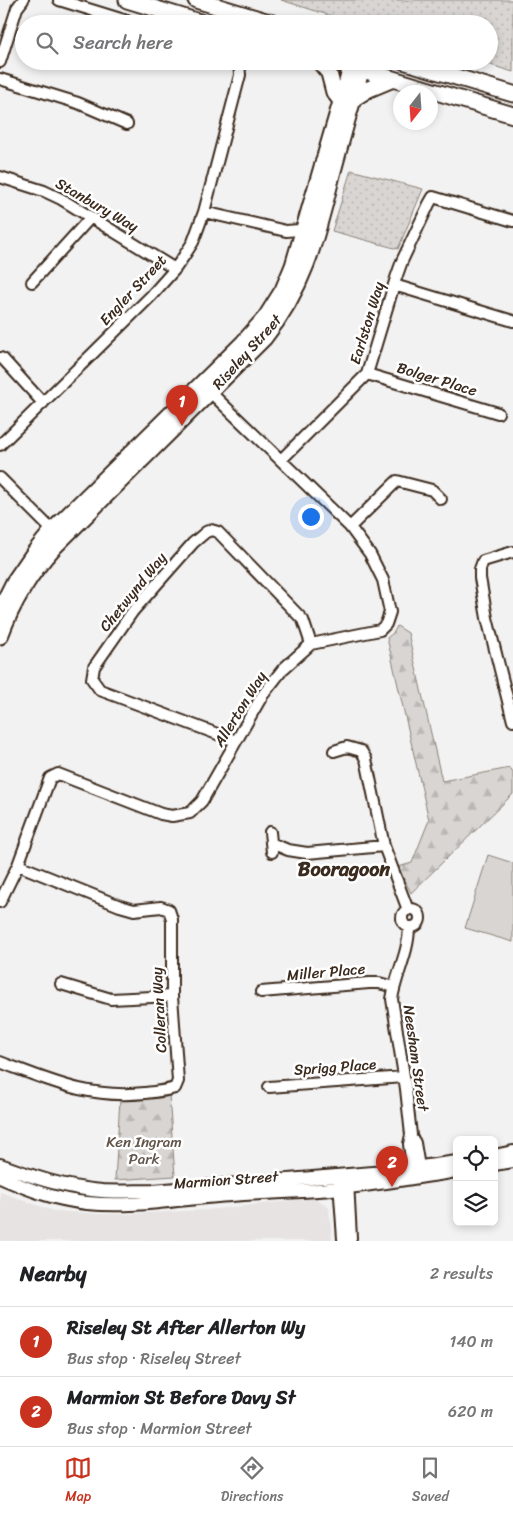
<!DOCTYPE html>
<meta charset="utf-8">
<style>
body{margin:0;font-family:Sriracha,sans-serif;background:#f6f6f6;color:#202124}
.controls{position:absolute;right:15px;bottom:15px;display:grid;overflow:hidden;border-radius:8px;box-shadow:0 2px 8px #0003}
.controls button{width:45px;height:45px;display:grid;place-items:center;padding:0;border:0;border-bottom:1px solid #e0e0e0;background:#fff;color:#202124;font:25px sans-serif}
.compass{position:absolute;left:393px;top:85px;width:45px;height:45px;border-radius:50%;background:#fff;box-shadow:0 2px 8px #0003;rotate:197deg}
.you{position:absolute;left:310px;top:516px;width:18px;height:18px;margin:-12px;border:4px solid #fff;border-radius:50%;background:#1a73e8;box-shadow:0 0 0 8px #1a73e833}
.badge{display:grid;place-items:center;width:32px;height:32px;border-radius:50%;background:#c8321e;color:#fff;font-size:16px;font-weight:700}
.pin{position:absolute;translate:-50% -41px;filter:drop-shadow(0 1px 2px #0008)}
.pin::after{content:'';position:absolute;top:26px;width:18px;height:15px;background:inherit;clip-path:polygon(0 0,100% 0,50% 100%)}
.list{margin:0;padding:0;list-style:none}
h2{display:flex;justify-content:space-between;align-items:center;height:65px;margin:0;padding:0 20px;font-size:21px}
h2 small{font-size:16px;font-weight:400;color:#757577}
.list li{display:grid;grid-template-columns:32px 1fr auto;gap:15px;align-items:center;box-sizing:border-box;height:70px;padding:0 20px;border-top:1px solid #e0e0e0}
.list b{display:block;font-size:19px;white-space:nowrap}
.list p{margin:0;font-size:16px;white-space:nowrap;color:#757577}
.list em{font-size:16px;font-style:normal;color:#757577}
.icon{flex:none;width:28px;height:28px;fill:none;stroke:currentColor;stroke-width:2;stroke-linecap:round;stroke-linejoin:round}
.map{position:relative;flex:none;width:513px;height:1241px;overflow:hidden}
.search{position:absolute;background:#fff;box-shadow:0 2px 8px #0003;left:15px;right:15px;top:15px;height:55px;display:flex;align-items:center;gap:12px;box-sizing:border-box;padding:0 18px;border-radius:28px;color:#757577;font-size:19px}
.sheet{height:205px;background:#fff}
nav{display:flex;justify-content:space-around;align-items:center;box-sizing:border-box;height:70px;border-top:1px solid #e0e0e0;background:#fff;font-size:14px;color:#757577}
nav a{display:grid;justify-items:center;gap:2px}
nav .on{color:#c8321e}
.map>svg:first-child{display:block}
.built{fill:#e6e3e2}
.grass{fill:#d8d5d2;stroke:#8a8078}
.forest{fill:url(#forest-firs);stroke:#8a8078}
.park{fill:url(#park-dots);stroke:#8a8078}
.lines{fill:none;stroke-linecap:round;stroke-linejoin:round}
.minor-casing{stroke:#3b2a1e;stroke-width:14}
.major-casing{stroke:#3b2a1e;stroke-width:16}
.highway-casing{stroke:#3b2a1e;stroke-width:19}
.minor{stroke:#fff;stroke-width:10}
.major{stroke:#fff;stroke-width:12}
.highway{stroke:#fff;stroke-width:15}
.labels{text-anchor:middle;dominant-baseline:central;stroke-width:5;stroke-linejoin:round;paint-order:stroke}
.street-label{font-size:15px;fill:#3b2a1e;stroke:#fff}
.park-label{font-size:15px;fill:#62554b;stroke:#fff}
.district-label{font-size:20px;font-weight:bold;fill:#3b2a1e;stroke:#fff}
</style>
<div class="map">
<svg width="513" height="1241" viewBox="0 0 513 1241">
<defs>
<pattern id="forest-firs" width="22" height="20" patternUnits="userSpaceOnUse" patternTransform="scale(1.25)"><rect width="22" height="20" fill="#d8d5d2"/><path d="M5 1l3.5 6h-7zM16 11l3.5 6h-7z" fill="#bab7b4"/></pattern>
<pattern id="park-dots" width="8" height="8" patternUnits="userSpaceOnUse" patternTransform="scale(1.25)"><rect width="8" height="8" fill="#d8d5d2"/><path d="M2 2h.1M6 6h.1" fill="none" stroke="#bab7b4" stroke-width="1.8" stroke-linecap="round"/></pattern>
</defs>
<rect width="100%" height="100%" fill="#f3f2f2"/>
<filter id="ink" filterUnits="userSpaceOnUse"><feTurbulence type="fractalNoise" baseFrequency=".02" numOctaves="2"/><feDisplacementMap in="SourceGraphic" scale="10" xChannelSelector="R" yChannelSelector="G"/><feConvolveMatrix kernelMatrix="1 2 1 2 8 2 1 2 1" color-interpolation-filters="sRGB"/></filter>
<g filter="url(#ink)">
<path class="built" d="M0,1192L54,1211L99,1214H127L207,1210L316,1198L329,1208L332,1241H0Z"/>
<path class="grass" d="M488,855L513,863V942L465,928Z"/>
<path class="forest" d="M397,626L408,633L442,781L510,768L513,773V794L411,893L398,867L412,863L429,820L387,638L394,632Z
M169,1095L175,1176L115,1180L120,1099Z"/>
<path class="park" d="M281,0H513V72L478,61H489V24H357Z
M351,170L423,189L398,249L332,231Z"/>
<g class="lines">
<defs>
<path id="minor" d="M59,0L137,24
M0,62L17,8L23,0
M0,79L78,103L127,124
M0,177L44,191L61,199L175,269
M204,212L286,231L299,230L306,224
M32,282L91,217
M394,285L513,321
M0,358L3,359L43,403
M367,374L498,413
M0,445L151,296L175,269L184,256L193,242L204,212L240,75L239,61
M281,460L367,374L396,278L402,261L429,204L433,197L513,221
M0,478L56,534
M350,527L397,481L432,490L441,499
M513,552L483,561L480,569V578L487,618L513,721
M236,741L100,690L92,679L94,667L133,611L193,543L206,532L211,530L218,532L303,620L311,644
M334,751L347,747L361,751L366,759L384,846L408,910
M270,832L272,852
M271,843L288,850L307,853L384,846
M0,902L18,865L50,778L58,774L161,814L172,816L190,813L202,801L262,696L283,669L311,644L380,630L386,624L390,612L383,580L370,554L350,527L206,388
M402 918a9 9 0 1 1 18 0a9 9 0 1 1-18 0Z
M409,927C409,952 396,974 392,999L406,1089L411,1135L409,1144L413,1175
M61,984L111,999L172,996
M261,992L369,983H379L394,987
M0,1062C51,1081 89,1099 145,1093C155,1092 165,1091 175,1088L178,1081L172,996V919L169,910L161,907L134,910L120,906L18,865
M269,1087L404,1077
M414,1141L415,1143L420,1173
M348,1181L351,1238L349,1241
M339,1182L343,1239L345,1241"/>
<path id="major" d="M494,1156L513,1152
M494,1164L513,1161
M0,1165C33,1177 66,1188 102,1191C119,1192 136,1191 153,1191L385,1172L457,1162
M0,1177C28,1189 56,1200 87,1203C135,1208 183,1198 231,1195C267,1192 304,1192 340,1188C379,1184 418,1177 457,1171"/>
<path id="highway" d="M127,0L206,24
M196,0L276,24
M319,61L329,73L334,92L341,101
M333,61L513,115
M403,61L513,94
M353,99L369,89L393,79
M0,610L14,582L34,553L52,531L243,343L266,317L283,290L293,266L353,61
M0,636C12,604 31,572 54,547L264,338C306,286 317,234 333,171C343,134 353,98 364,61"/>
</defs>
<use href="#minor" class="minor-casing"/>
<use href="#major" class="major-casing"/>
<use href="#highway" class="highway-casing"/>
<use href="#minor" class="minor"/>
<use href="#major" class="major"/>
<use href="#highway" class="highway"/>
</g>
</g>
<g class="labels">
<g class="street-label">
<text transform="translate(97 205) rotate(30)">Stanbury Way</text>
<text transform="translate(133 290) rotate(-47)">Engler Street</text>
<text transform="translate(367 323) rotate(-73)">Earlston Way</text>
<text transform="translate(247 352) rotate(-48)">Riseley Street</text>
<text transform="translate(437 379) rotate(17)">Bolger Place</text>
<text transform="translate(133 592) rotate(-51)">Chetwynd Way</text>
<text transform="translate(240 709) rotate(-58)">Allerton Way</text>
<text transform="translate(326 972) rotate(-5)">Miller Place</text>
<text transform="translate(159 1010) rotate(-93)">Colleran Way</text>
<text transform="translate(416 1058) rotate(82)">Neesham Street</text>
<text transform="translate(335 1067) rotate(-4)">Sprigg Place</text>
<text transform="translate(226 1180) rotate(-4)">Marmion Street</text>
</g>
<g class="park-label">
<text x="144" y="1142">Ken Ingram<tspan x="144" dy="17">Park</tspan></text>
</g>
<g class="district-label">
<text x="344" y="869">Booragoon</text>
</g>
</g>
</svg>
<div class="controls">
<button><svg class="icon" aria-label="locate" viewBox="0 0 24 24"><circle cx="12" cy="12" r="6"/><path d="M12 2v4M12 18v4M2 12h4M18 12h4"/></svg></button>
<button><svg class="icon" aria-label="layers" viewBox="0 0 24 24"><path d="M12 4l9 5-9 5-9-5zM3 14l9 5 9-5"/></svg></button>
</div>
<svg class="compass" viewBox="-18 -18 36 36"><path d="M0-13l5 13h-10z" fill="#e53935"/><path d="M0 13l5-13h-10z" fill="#757577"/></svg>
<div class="you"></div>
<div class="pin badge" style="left:182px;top:426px">1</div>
<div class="pin badge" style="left:392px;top:1187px">2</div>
<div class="search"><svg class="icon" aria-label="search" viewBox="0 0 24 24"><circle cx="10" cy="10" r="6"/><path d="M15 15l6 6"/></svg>Search here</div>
</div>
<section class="sheet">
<h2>Nearby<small>2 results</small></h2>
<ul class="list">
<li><span class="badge">1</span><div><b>Riseley St After Allerton Wy</b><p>Bus stop · Riseley Street</p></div><em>140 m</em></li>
<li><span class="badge">2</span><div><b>Marmion St Before Davy St</b><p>Bus stop · Marmion Street</p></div><em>620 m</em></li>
</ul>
</section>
<nav>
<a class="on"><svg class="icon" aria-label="map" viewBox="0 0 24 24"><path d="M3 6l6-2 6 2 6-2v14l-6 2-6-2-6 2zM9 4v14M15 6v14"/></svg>Map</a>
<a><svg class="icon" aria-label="directions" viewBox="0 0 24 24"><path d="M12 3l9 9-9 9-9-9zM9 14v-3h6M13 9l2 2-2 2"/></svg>Directions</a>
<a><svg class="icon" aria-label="saved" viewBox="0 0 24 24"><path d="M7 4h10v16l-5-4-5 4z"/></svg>Saved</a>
</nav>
